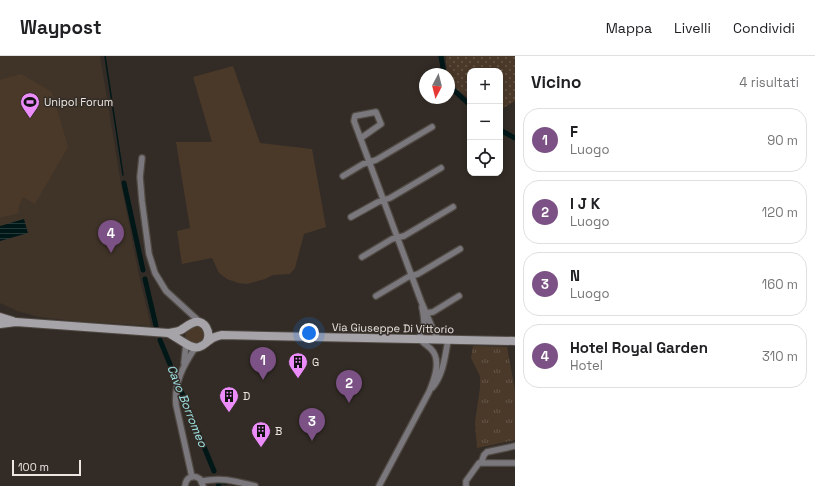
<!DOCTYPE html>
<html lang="it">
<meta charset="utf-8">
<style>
body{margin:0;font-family:"Space Grotesk",sans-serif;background:#f6f6f6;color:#202124}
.controls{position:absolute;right:12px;top:12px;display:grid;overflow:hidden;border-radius:8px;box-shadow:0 2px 6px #0003}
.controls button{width:36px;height:36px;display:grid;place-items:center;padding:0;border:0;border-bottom:1px solid #e0e0e0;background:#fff;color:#202124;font:20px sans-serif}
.compass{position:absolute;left:419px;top:12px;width:36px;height:36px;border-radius:50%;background:#fff;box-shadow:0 2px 6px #0003;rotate:187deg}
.scale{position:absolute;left:12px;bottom:10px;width:69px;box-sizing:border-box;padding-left:4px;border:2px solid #ece7e3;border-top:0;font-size:11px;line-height:14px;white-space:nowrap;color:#ece7e3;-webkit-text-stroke:3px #332c26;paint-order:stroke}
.you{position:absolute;left:309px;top:277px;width:14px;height:14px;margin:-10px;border:3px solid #fff;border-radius:50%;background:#1a73e8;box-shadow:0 0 0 6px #1a73e833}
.badge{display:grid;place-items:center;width:26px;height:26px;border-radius:50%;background:#7c5185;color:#fff;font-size:13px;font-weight:700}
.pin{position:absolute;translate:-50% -33px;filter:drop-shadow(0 1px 2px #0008)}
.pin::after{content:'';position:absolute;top:21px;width:14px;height:12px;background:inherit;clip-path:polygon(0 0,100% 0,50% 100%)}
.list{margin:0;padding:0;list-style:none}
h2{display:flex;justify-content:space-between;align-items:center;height:52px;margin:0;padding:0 16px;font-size:17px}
h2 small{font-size:13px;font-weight:400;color:#757577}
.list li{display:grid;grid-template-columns:26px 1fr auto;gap:12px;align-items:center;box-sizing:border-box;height:64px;margin:0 8px 8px;padding:0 8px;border:1px solid #e0e0e0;border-radius:16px}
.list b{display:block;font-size:15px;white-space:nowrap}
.list p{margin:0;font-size:13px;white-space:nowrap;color:#757577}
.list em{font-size:13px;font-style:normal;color:#757577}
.icon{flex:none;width:22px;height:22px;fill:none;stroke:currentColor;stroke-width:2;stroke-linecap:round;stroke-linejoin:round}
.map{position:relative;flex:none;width:515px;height:430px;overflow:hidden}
header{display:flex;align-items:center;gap:24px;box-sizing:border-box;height:56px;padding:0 20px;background:#fff;border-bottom:1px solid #e0e0e0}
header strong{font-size:19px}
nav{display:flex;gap:22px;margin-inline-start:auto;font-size:14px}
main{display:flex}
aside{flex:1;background:#fff}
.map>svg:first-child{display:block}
.built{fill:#403429}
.grass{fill:#4a3929}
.park{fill:url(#park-tufts)}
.garden{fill:url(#garden-dots)}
.water{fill:url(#water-rules)}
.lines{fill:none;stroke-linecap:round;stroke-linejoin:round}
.stream{stroke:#001718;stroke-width:1.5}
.canal{stroke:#001718;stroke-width:5}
.minor-casing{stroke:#514a44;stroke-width:8}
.secondary-casing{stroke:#514a44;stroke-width:10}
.minor{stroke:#7a787d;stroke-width:5.5}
.secondary{stroke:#a6a3a9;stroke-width:8}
.labels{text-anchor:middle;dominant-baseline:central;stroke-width:3;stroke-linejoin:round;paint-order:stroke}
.poi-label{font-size:11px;fill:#ece7e3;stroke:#332c26;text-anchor:start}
.street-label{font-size:11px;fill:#ece7e3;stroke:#332c26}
.water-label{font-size:12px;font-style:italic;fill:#9ee5e7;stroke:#332c26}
</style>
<header>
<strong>Waypost</strong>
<nav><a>Mappa</a><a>Livelli</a><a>Condividi</a></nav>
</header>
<main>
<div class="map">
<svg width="515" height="430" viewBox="0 0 515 430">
<defs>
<pattern id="park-tufts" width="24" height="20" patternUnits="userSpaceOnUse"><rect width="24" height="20" fill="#4a3929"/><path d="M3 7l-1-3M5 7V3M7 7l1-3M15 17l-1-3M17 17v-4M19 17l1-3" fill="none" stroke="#645648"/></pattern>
<pattern id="garden-dots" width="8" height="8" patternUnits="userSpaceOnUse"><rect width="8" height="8" fill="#4a3929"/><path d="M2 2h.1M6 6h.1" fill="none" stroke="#645648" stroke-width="1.8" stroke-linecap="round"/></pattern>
<pattern id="water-rules" width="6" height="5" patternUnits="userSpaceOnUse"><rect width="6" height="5" fill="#001718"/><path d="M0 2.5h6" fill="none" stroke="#253939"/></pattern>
</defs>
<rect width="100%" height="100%" fill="#332c26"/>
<path class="built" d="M0,0H100L121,128L139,219L151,270L74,265L39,261L17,255L0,247Z"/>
<path class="grass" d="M233,10L260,87L312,93L326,171L304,178L295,212L290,218L273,219L265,223L247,228L238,227L227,223L219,217L212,202L182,208L177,175L190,172L176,86H212L193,21Z
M21,18L52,36L68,91L35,148L23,141L18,152L19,157L0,162V24Z
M185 279a10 10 0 1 1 20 0a10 10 0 1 1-20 0Z"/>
<path class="park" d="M473,290L507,291L515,334V384L477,392L475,366L480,332V320L471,302Z"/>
<path class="garden" d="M446,0H515V45L500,54V15H470V43C462,37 449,29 449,18H447Z"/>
<path class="water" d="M24,163L28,177L0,185V170Z"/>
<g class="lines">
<path class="stream" d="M105,0L123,119
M218,427L226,428"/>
<path class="canal" d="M441,0L444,18
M449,30L470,49
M500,74L515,82
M124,127L143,214
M145,223L156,270
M160,284L214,415
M218,427L219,430"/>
<defs>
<path id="minor" d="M361,82L381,68L376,56L355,60L354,65L421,245L435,278L439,284
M142,102L140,121L142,145L149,198L155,217L166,235L201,267
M343,120L363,108L376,104L432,71
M351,161L378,146L390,142L441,112
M362,201L392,183L404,180L453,151
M376,240L408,221L418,218L460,193
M426,257L433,256L459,240
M184,307L186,288
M432,332C443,320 445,301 448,284
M481,407L484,399L487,396L515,390
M192,421L176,349C174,327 183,310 195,292
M202,425C222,421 235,425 255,430
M185,430C186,421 193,418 200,423L203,430
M379,430L429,336C434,324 442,304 431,293C428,290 421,286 420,282C419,277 424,272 424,267C424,262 423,256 422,251
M466,430V425L479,407H515"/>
<path id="secondary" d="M0,261L13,265
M0,268L16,266L168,277C178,281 190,294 199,291C204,290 206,286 210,284C213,281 217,280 222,279L515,285
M169,277C173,276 177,276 181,274C189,269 198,260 206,271C209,276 209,282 206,287"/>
</defs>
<use href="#minor" class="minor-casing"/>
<use href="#secondary" class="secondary-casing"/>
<use href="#minor" class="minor"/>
<use href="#secondary" class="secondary"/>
</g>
<defs>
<symbol id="stadium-pin" viewBox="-11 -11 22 30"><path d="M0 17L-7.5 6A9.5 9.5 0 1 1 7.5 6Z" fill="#ec8cfb" stroke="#332c26"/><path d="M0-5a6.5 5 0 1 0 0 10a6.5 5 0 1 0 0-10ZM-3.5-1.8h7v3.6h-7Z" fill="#111"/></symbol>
<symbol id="building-pin" viewBox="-11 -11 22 30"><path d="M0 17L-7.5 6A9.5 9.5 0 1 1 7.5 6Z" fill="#ec8cfb" stroke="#332c26"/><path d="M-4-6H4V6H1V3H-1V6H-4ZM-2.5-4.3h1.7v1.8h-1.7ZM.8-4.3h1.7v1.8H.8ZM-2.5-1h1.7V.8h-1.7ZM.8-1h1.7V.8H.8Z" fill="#111"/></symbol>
</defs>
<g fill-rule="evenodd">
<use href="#stadium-pin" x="19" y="35" width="22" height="30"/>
<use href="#building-pin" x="287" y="295" width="22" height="30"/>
<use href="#building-pin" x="218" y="329" width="22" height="30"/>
<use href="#building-pin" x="250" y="364" width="22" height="30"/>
</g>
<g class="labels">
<g class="poi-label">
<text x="44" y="46">Unipol Forum</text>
<text x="312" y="306">G</text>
<text x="243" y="340">D</text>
<text x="275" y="375">B</text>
</g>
<g class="street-label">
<text transform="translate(393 272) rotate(1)">Via Giuseppe Di Vittorio</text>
</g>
<g class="water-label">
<text transform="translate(187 350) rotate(68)">Cavo Borromeo</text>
</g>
</g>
</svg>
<div class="controls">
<button>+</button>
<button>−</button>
<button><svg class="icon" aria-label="locate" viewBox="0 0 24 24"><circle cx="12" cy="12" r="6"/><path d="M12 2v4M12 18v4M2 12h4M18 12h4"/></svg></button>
</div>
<svg class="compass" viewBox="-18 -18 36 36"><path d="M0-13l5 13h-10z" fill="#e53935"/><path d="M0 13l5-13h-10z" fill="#757577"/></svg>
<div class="scale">100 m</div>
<div class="you"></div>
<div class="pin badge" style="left:263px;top:324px">1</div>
<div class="pin badge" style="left:349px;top:347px">2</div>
<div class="pin badge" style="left:312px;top:385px">3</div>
<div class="pin badge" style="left:111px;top:197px">4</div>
</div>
<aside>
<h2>Vicino<small>4 risultati</small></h2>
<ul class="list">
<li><span class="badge">1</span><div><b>F</b><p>Luogo</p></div><em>90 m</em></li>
<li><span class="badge">2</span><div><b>I J K</b><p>Luogo</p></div><em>120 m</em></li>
<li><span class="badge">3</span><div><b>N</b><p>Luogo</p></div><em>160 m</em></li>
<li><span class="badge">4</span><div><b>Hotel Royal Garden</b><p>Hotel</p></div><em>310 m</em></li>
</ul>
</aside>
</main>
